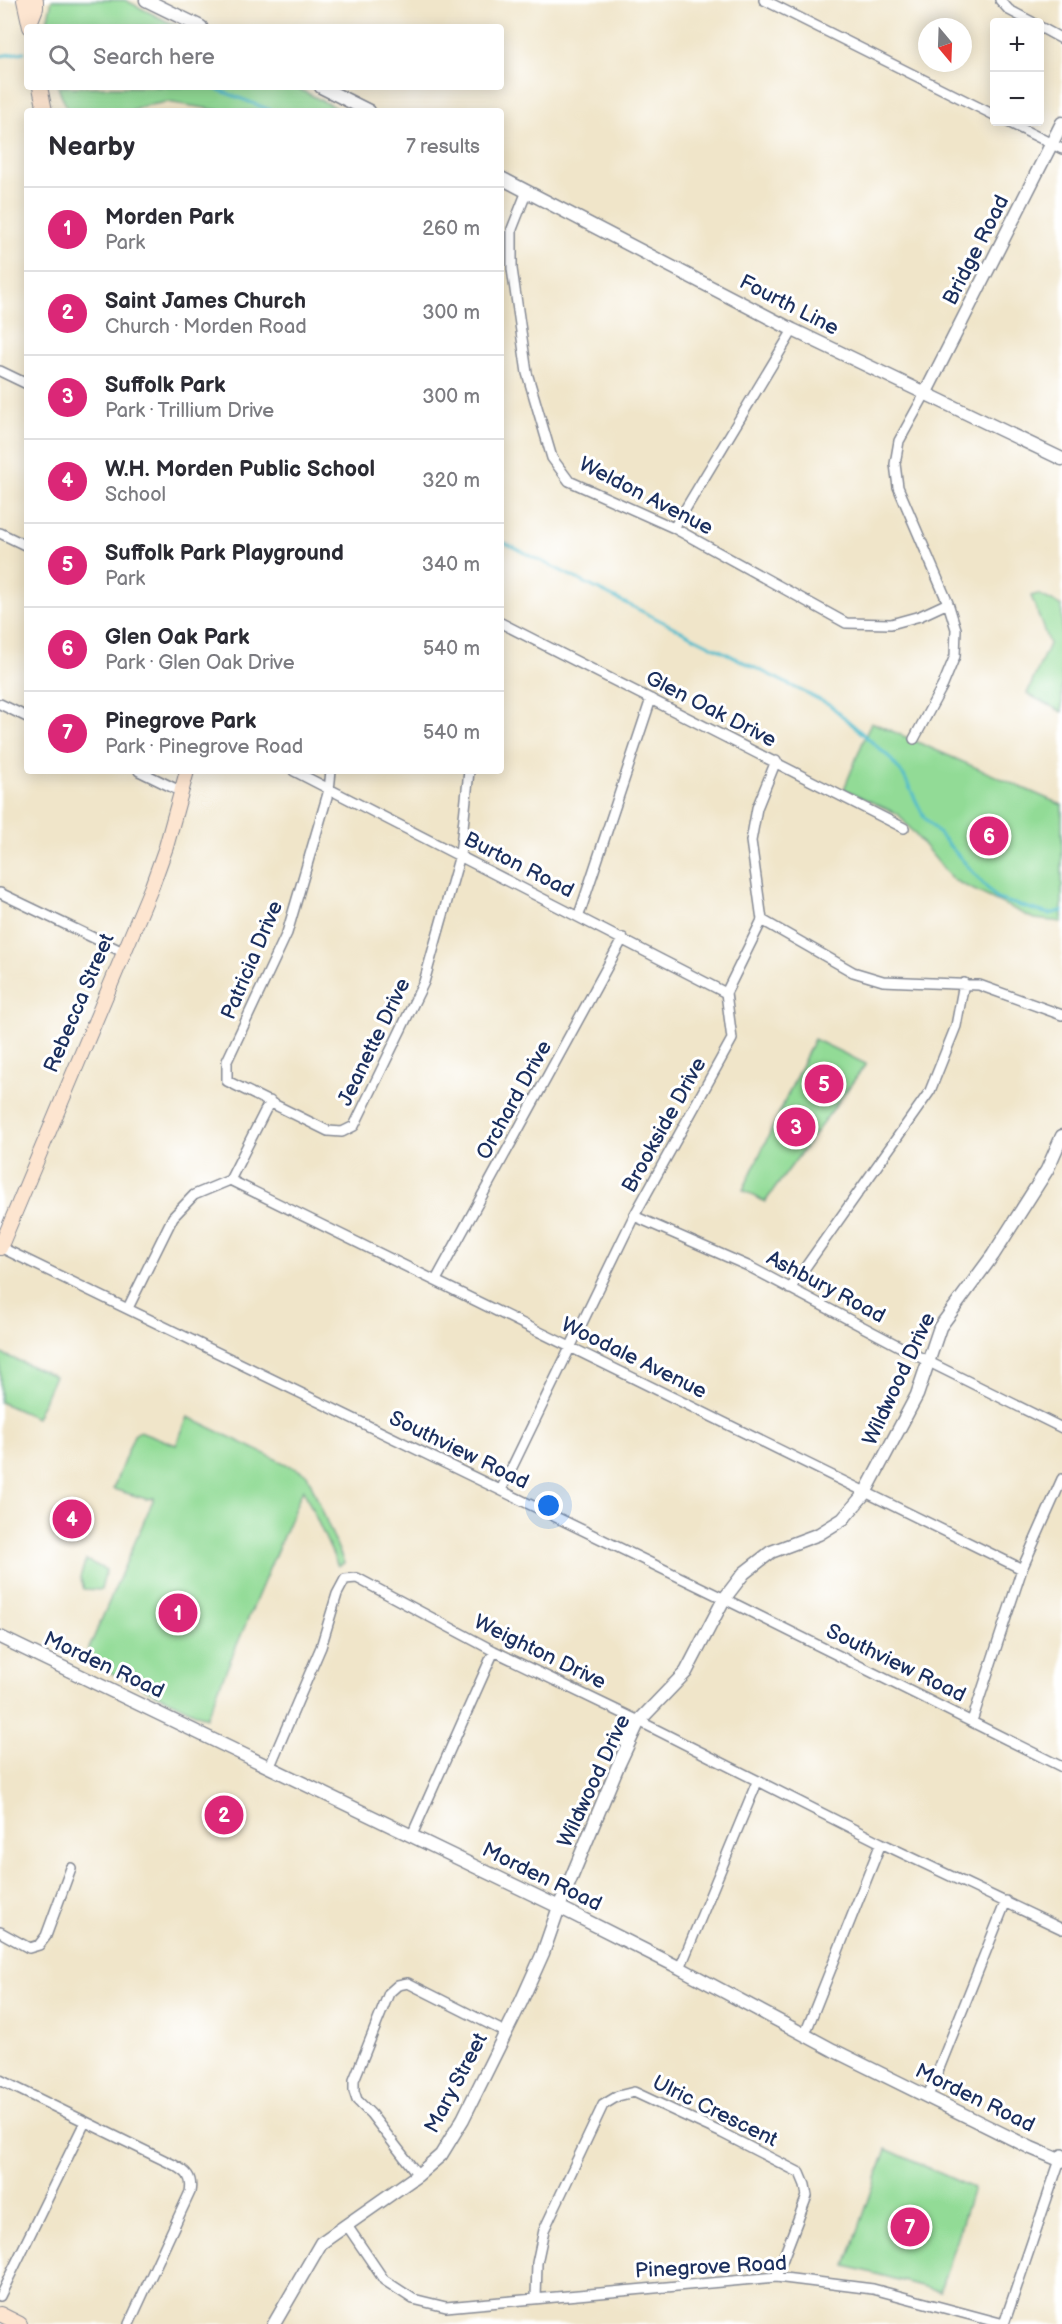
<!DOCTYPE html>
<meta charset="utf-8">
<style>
body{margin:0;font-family:"Balsamiq Sans",sans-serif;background:#f2f2f3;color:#2b2b33}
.controls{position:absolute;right:18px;top:18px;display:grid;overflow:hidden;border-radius:6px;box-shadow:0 3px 15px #0003}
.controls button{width:54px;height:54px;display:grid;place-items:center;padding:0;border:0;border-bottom:2px solid #e1e1e2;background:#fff;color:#2b2b33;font:30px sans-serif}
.compass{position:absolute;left:918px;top:18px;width:54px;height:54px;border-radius:50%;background:#fff;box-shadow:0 3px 15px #0003;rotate:161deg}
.you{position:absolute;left:549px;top:1506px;width:21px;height:21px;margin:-15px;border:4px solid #fff;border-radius:50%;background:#1a73e8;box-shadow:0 0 0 9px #1a73e833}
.badge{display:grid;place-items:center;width:39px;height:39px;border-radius:50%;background:#db2777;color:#fff;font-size:20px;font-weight:700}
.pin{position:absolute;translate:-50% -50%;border:3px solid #fff;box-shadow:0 2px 6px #0006}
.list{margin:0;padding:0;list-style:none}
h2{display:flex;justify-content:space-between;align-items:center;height:78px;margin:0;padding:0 24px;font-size:26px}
h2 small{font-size:20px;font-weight:400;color:#7c7c81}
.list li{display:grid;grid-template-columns:39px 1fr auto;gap:18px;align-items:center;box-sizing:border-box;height:84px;padding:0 24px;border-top:2px solid #e1e1e2}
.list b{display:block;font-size:22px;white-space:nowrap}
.list p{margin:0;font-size:20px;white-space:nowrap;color:#7c7c81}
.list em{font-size:20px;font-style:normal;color:#7c7c81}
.icon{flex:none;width:33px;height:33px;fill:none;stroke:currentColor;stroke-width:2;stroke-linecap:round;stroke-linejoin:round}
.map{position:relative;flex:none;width:1062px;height:2324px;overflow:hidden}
.search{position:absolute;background:#fff;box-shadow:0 3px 15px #0003;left:24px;top:24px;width:480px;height:66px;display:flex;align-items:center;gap:15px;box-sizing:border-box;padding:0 21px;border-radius:6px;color:#7c7c81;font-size:22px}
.panel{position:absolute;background:#fff;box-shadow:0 3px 15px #0003;left:24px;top:108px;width:480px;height:666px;border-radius:6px}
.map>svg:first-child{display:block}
.green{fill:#92db96;stroke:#56857a;stroke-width:1.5}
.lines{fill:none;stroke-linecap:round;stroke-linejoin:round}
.stream{stroke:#50bbcc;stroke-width:3}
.minor-casing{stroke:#868a94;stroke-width:12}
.tertiary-casing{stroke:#868a94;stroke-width:15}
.secondary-casing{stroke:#868a94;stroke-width:16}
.minor{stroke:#fff;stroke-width:9}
.tertiary{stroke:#fff;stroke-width:12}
.secondary{stroke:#fde5d0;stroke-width:14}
.labels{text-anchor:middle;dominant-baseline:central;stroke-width:6;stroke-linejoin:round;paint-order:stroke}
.street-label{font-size:21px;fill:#1b2f5e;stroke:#fff}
</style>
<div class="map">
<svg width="1062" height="2324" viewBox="0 0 1062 2324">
<rect width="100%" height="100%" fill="#fff"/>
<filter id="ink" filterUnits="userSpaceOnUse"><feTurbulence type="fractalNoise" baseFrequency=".0167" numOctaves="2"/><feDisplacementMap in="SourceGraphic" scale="12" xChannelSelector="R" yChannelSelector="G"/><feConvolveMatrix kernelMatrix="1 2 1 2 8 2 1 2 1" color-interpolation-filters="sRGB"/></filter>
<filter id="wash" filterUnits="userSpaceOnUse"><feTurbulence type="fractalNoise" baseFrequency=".008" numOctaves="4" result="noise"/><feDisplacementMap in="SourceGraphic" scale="24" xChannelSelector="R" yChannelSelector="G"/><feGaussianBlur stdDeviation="1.35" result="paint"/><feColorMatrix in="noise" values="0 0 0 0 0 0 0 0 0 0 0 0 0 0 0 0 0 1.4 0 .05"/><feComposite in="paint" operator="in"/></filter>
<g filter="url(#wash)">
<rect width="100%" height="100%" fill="#f0e5c9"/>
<path class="green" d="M52,0H125L178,27H46Z
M58,87H295L342,111H224L167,102L144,106L131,111H68Z
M1038,594L1062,606V712L1027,694L1049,644L1031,596Z
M871,722L1062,805V922L1034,919L953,880L898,814L844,789Z
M814,1039L866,1064L765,1202L743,1190Z
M0,1353L55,1376L36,1418L0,1402Z
M188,1417L307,1474L344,1563L338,1566L303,1489L206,1718L84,1660L154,1498L146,1499L113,1489L134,1435L140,1431L176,1445Z
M86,1560L106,1570L101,1590L84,1589L80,1577Z
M886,2149L973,2188L940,2291L846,2266Z"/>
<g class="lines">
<path class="stream" d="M0,56L24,52
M211,87L273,111
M501,541L830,705L889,757L904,776L924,817L997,899L1049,914L1062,911"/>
</g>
</g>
<g filter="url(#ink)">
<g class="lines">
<defs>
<path id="minor" d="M764,0L994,115
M1000,0L1009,10L1032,22
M1040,27L1062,39
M1008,122L1062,149
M527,191L512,229V269L527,373L552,458L569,481L674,528L846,623L891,624L920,616L948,603
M0,371L27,384
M674,528L793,330
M0,533L27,546
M501,623L904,828
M0,704L27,717
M914,739L943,685L955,656L956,629L948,603L898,487L895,464L899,441L925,394
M139,771L182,792
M294,771L726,993
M331,771L329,790L287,933L227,1061V1081L328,1131L342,1132L354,1126L424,982L460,855L469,771
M0,893L123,952
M579,915L651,699
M762,920L853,972L883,981L979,985L1062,1015
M230,1180L1022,1569
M634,1216L748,1266L929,1362L1062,1428
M0,1247L739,1606L1062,1767
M436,1280L623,938
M790,1289L930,1091L956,1026L964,983
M128,1308L173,1217L194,1195L230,1180L270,1101
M501,1490L634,1216L732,1039L726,993L762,920L751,841L757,808L776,761
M972,1721L1022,1569L1062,1479
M270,1766L321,1647L337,1594L345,1579L357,1578L494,1651L639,1721L881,1843L1062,1929
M412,1835L494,1651
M0,1932L29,1948L39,1945L46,1936L71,1868
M680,1968L757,1782
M805,2034L881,1843
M0,2080L174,2165C186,2171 193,2177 190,2192L129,2324
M928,2096L1006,1901
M418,2175L371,2114L357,2100L354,2091V2080L389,1993L398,1985L408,1983L505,2032
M346,2224L384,2280L413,2299L446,2307L776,2277L873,2289L1004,2324L1062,2154
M0,2296L85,2122
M536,2298L537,2263L544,2230L603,2105L618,2096L634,2092L722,2133L800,2173L805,2185L807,2196L776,2277"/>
<path id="tertiary" d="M146,0L201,27
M321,87L369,111
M501,178L793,330L1062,459
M925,394L1062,123
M0,1637L559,1907L680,1968L833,2050L1031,2148L1062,2161
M274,2324L321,2243L418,2175L441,2155L463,2119L521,2002L543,1953L559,1907L617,1768L639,1721L686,1672L724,1599L744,1573L771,1552L819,1534L843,1519L865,1493L917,1395L940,1327L993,1255L1047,1170L1062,1136"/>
<path id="secondary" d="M24,0L30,27
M30,23L36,8V0
M40,87L45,111
M0,1248L152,886L166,847L187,771
M0,2314L20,2324"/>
</defs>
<use href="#minor" class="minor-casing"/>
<use href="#tertiary" class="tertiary-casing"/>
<use href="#secondary" class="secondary-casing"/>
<use href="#minor" class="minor"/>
<use href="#tertiary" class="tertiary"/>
<use href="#secondary" class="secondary"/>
</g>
</g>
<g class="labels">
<g class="street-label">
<text transform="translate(976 250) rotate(-63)">Bridge Road</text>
<text transform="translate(789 305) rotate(27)">Fourth Line</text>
<text transform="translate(646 496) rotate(27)">Weldon Avenue</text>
<text transform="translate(711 709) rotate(27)">Glen Oak Drive</text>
<text transform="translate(519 865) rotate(27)">Burton Road</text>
<text transform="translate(252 960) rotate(-67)">Patricia Drive</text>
<text transform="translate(79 1003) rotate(-67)">Rebecca Street</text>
<text transform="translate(374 1042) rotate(-64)">Jeanette Drive</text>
<text transform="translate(514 1100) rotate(-61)">Orchard Drive</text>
<text transform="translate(664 1125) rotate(-61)">Brookside Drive</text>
<text transform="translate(826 1287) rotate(28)">Ashbury Road</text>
<text transform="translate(634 1358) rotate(26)">Woodale Avenue</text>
<text transform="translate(899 1379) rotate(-65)">Wildwood Drive</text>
<text transform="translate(459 1450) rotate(26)">Southview Road</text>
<text transform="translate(540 1652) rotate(26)">Weighton Drive</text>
<text transform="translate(896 1663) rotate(26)">Southview Road</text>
<text transform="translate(104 1665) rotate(25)">Morden Road</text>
<text transform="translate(594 1781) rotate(-65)">Wildwood Drive</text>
<text transform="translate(542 1877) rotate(26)">Morden Road</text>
<text transform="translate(456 2083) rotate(-62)">Mary Street</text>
<text transform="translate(975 2098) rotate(26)">Morden Road</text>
<text transform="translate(715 2111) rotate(26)">Ulric Crescent</text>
<text transform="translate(711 2267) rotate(-3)">Pinegrove Road</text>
</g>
</g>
</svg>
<div class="controls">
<button>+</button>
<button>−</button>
</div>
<svg class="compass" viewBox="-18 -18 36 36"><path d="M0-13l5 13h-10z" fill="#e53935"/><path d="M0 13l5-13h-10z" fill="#7c7c81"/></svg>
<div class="you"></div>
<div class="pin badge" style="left:178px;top:1613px">1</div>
<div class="pin badge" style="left:224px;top:1815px">2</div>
<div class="pin badge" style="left:796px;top:1127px">3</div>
<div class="pin badge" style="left:72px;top:1519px">4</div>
<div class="pin badge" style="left:824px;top:1084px">5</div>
<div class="pin badge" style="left:989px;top:836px">6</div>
<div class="pin badge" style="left:910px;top:2227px">7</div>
<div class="search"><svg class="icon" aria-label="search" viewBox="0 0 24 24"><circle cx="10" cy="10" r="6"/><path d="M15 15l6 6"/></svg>Search here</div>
<section class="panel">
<h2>Nearby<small>7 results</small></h2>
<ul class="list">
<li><span class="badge">1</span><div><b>Morden Park</b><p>Park</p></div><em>260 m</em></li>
<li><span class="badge">2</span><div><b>Saint James Church</b><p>Church · Morden Road</p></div><em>300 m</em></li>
<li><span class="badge">3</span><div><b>Suffolk Park</b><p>Park · Trillium Drive</p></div><em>300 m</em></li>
<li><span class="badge">4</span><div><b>W.H. Morden Public School</b><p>School</p></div><em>320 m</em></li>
<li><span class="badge">5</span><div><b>Suffolk Park Playground</b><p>Park</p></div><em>340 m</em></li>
<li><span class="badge">6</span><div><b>Glen Oak Park</b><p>Park · Glen Oak Drive</p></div><em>540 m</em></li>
<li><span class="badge">7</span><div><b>Pinegrove Park</b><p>Park · Pinegrove Road</p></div><em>540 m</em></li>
</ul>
</section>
</div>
